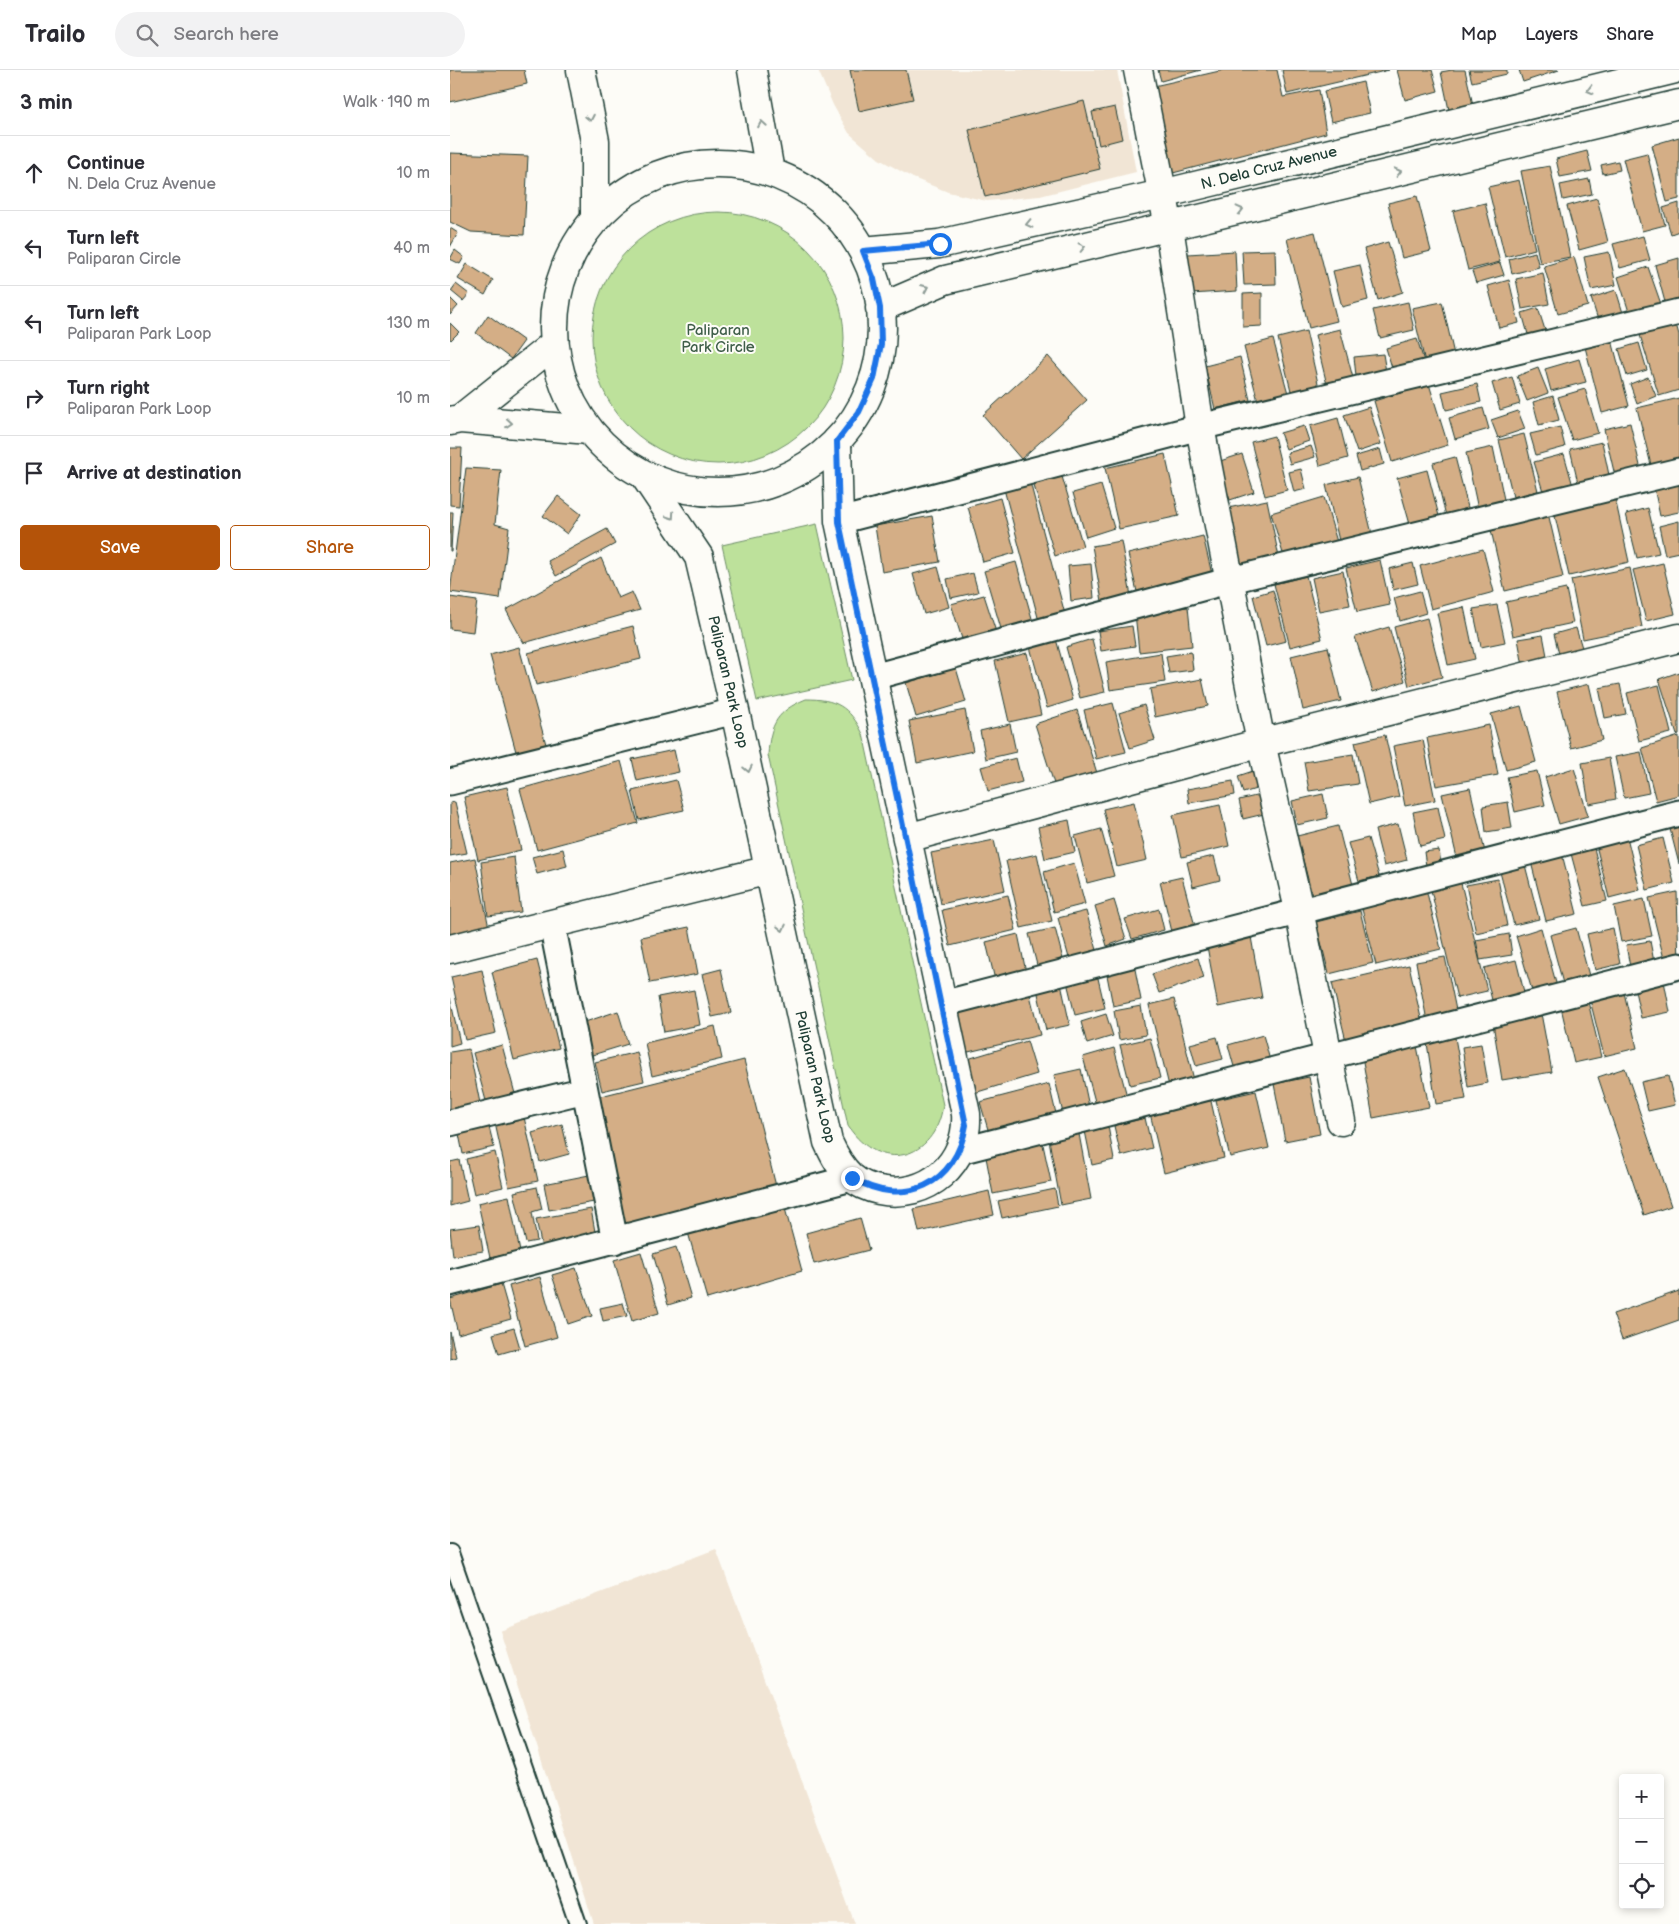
<!DOCTYPE html>
<meta charset="utf-8">
<style>
body{margin:0;font-family:"Balsamiq Sans",sans-serif;background:#f2f2f3;color:#2b2b33}
.controls{position:absolute;right:15px;bottom:15px;display:grid;overflow:hidden;border-radius:5px;box-shadow:0 2px 8px #0003}
.controls button{width:45px;height:45px;display:grid;place-items:center;padding:0;border:0;border-bottom:1px solid #e1e1e2;background:#fff;color:#2b2b33;font:25px sans-serif}
.stop{position:absolute;width:15px;height:15px;margin:-11px;border:4px solid #1a73e8;border-radius:50%;background:#fff}
.stop.end{background:#1a73e8;border-color:#fff;box-shadow:0 1px 5px #0008}
.list{margin:0;padding:0;list-style:none}
h2{display:flex;justify-content:space-between;align-items:center;height:65px;margin:0;padding:0 20px;font-size:21px}
h2 small{font-size:16px;font-weight:400;color:#7c7c81}
.list li{display:grid;grid-template-columns:32px 1fr auto;gap:15px;align-items:center;box-sizing:border-box;height:75px;padding:0 20px;border-top:1px solid #e1e1e2}
.list b{display:block;font-size:19px;white-space:nowrap}
.list p{margin:0;font-size:16px;white-space:nowrap;color:#7c7c81}
.list em{font-size:16px;font-style:normal;color:#7c7c81}
.actions{display:flex;gap:10px;padding:15px 20px}
.actions a{flex:1;padding:11px 0;border:1px solid #b45309;border-radius:5px;text-align:center;font-size:18px;color:#b45309}
.actions .main{background:#b45309;color:#fff}
.icon{flex:none;width:28px;height:28px;fill:none;stroke:currentColor;stroke-width:2;stroke-linecap:round;stroke-linejoin:round}
.map{position:relative;flex:none;width:1229px;height:1854px;overflow:hidden}
header{display:flex;align-items:center;gap:30px;box-sizing:border-box;height:70px;padding:0 25px;background:#fff;border-bottom:1px solid #e1e1e2}
header strong{font-size:24px}
nav{display:flex;gap:28px;margin-inline-start:auto;font-size:18px}
.search{width:350px;height:45px;background:#f2f2f3;display:flex;align-items:center;gap:12px;box-sizing:border-box;padding:0 18px;border-radius:28px;color:#7c7c81;font-size:19px}
main{display:flex}
aside{flex:1;background:#fff}
.map>svg:first-child{display:block}
.built{fill:#f1e5d5}
.green{fill:#bde19b;stroke:#6e8f68}
.building{fill:#d4ae86;stroke:#1f3d34}
.lines{fill:none;stroke-linecap:round;stroke-linejoin:round}
.service-casing{stroke:#1f3d34;stroke-width:20}
.pedestrian-casing{stroke:#1f3d34;stroke-width:29}
.minor-casing{stroke:#1f3d34;stroke-width:31}
.tertiary-casing{stroke:#1f3d34;stroke-width:31}
.service{stroke:#fdfcf7;stroke-width:16}
.pedestrian{stroke:#fdfcf7;stroke-width:25}
.minor{stroke:#fdfcf7;stroke-width:28}
.tertiary{stroke:#fdfcf7;stroke-width:28}
.oneway{stroke:#8e9c96}
.route{stroke:#1a73e8;stroke-width:6}
.labels{text-anchor:middle;dominant-baseline:central;stroke-width:4;stroke-linejoin:round;paint-order:stroke}
.street-label{font-size:15px;fill:#1f3d34;stroke:#fdfcf7}
.park-label{font-size:15px;fill:#3f5e49;stroke:#fdfcf7}
</style>
<header>
<strong>Trailo</strong>
<div class="search"><svg class="icon" aria-label="search" viewBox="0 0 24 24"><circle cx="10" cy="10" r="6"/><path d="M15 15l6 6"/></svg>Search here</div>
<nav><a>Map</a><a>Layers</a><a>Share</a></nav>
</header>
<main>
<aside>
<h2>3 min<small>Walk · 190 m</small></h2>
<ul class="list">
<li><svg class="icon" aria-label="ahead" viewBox="0 0 24 24"><path d="M12 20V5M6 11l6-6 6 6"/></svg><div><b>Continue</b><p>N. Dela Cruz Avenue</p></div><em>10 m</em></li>
<li><svg class="icon" aria-label="left" viewBox="0 0 24 24"><path d="M17 20v-9H6M10 6l-5 5 5 5"/></svg><div><b>Turn left</b><p>Paliparan Circle</p></div><em>40 m</em></li>
<li><svg class="icon" aria-label="left" viewBox="0 0 24 24"><path d="M17 20v-9H6M10 6l-5 5 5 5"/></svg><div><b>Turn left</b><p>Paliparan Park Loop</p></div><em>130 m</em></li>
<li><svg class="icon" aria-label="right" viewBox="0 0 24 24"><path d="M7 20v-9h11M14 6l5 5-5 5"/></svg><div><b>Turn right</b><p>Paliparan Park Loop</p></div><em>10 m</em></li>
<li><svg class="icon" aria-label="arrive" viewBox="0 0 24 24"><path d="M6 21V4h12l-3 4 3 4H6"/></svg><div><b>Arrive at destination</b></div></li>
</ul>
<div class="actions"><a class="main">Save</a><a>Share</a></div>
</aside>
<div class="map">
<svg width="1229" height="1854" viewBox="0 0 1229 1854">
<rect width="100%" height="100%" fill="#fdfcf7"/>
<filter id="ink" filterUnits="userSpaceOnUse"><feTurbulence type="fractalNoise" baseFrequency=".02" numOctaves="2"/><feDisplacementMap in="SourceGraphic" scale="10" xChannelSelector="R" yChannelSelector="G"/><feConvolveMatrix kernelMatrix="1 2 1 2 8 2 1 2 1" color-interpolation-filters="sRGB"/></filter>
<g filter="url(#ink)">
<path class="built" d="M368,0H667L686,102L590,126L537,131L498,122L463,108L429,89L399,63L383,35Z
M266,1479L405,1854H144L50,1561Z"/>
<path class="green" d="M142 268a126 126 0 1 1 252 0a126 126 0 1 1-252 0Z
M367,454L402,610L307,631L272,475Z
M356,629C386,629 399,636 413,664L493,1035C485,1091 429,1104 398,1056L318,685C320,654 327,641 356,629Z"/>
<path class="building" d="M0,0H74L77,14L0,32Z
M400,0H456L463,29L409,41Z
M708,0H751L711,11Z
M774,0H827L833,27L869,20L876,63L723,103L704,16Z
M832,0H939L837,24Z
M947,0H982L988,21L955,30Z
M1002,0H1015L1023,35L999,40L991,2Z
M1019,0H1057V4L1022,12Z
M1069,0H1109L1073,12Z
M913,12L920,43L881,52L874,21Z
M634,31L650,99L535,127L519,60Z
M665,37L672,69L649,75L642,42Z
M1229,67V129L1217,132L1202,75Z
M1137,81L1142,101L1110,107L1106,89Z
M0,83L78,86L74,165L21,162L0,152Z
M1197,83L1215,155L1192,161L1173,89Z
M1168,91L1170,100L1153,104L1151,95Z
M1100,96L1120,187L1090,193L1071,101Z
M1139,109L1142,124L1113,130L1110,115Z
M1069,110L1085,179L1055,187L1038,117Z
M967,126L981,181L952,188L938,133Z
M1147,128L1158,172L1129,180L1117,136Z
M1035,133L1050,192L1018,200L1003,141Z
M1229,133V161L1221,164L1213,138Z
M0,158L8,163L0,177Z
M865,162L887,251L859,258L837,169Z
M1193,166L1200,190L1170,198L1163,174Z
M938,172L953,222L928,230L914,179Z
M5,180L14,187L10,194L0,189Z
M825,180L826,214L794,215L792,181Z
M785,181L787,221L741,224L738,184Z
M1085,182L1089,197L1062,204L1059,189Z
M1159,182L1166,215L1141,220L1134,187Z
M1124,187L1138,236L1108,244L1094,196Z
M1229,188V232L1216,236L1205,195Z
M1050,193L1054,205L1026,213L1022,201Z
M17,194L43,210L35,225L8,209Z
M910,195L918,230L892,237L883,201Z
M1198,197L1211,234L1180,245L1168,207Z
M1093,203L1099,234L1072,239L1066,209Z
M1059,210L1069,253L1049,258L1038,216Z
M6,214L19,224L13,231L1,221Z
M1166,220L1173,243L1148,250L1141,228Z
M812,223V256L793,257V224Z
M0,228L8,236L0,245Z
M958,232L964,260L930,268L923,240Z
M992,232L1005,289L976,296L962,238Z
M1088,238L1096,263L1079,268L1072,243Z
M38,245L74,271L61,289L26,263Z
M1225,250L1229,265V320L1209,326L1189,262Z
M0,253L9,262L1,270L0,269Z
M890,259L903,308L877,315L865,265Z
M856,261L870,322L843,329L828,268Z
M823,269L839,327L809,335L794,277Z
M967,269L974,291L943,301L936,278Z
M1162,270L1179,336L1152,343L1135,277Z
M1189,273L1197,300L1177,306L1169,279Z
M933,284L936,302L906,306L904,287Z
M598,286L637,330L571,389L533,345Z
M790,287L800,330L765,339L755,296Z
M1129,289L1136,312L1101,321L1095,299Z
M1088,298L1098,323L1077,331L1067,306Z
M1062,307L1070,334L1050,340L1042,313Z
M1198,307L1206,326L1187,334L1180,314Z
M979,314L998,375L942,392L924,331Z
M1027,314L1031,332L996,340L992,322Z
M1135,319L1148,363L1122,370L1108,327Z
M1103,326L1109,350L1089,355L1083,332Z
M1229,328V392L1202,399L1187,338Z
M919,337L931,374L907,382L894,345Z
M1033,338L1039,359L1005,369L999,348Z
M1068,341L1075,359L1048,368L1041,350Z
M888,348L898,388L870,396L860,356Z
M1180,353L1191,400L1165,406L1154,359Z
M854,356L859,371L836,379L830,363Z
M1110,357L1115,377L1086,385L1080,364Z
M1074,364L1088,421L1063,427L1049,370Z
M824,366L837,420L815,426L801,372Z
M1152,372L1159,405L1128,413L1120,379Z
M861,376L865,387L840,394L837,383Z
M1043,377L1056,439L1029,444L1016,383Z
M0,378H12L9,436L0,435Z
M930,379L934,394L910,401L906,386Z
M715,384L729,446L669,459L655,398Z
M792,384L804,422L780,430L767,392Z
M1114,384L1125,423L1096,431L1084,392Z
M1005,387L1021,449L998,454L983,393Z
M16,398L51,400L45,454L59,458L50,529L0,522Z
M851,399L856,419L844,422L839,402Z
M610,400L633,476L605,486L582,409Z
M977,400L990,450L961,458L947,408Z
M908,407L923,468L890,475L876,415Z
M1229,407V442L1210,446L1203,413Z
M580,412L616,548L590,555L554,419Z
M651,415L664,458L636,467L623,423Z
M108,426L131,444L117,464L93,446Z
M874,427L887,472L834,487L821,443Z
M550,428L565,483L533,492L518,437Z
M1165,428L1179,492L1119,506L1104,442Z
M817,430L830,492L792,501L778,438Z
M1198,438L1209,483L1187,488L1176,444Z
M0,442H3L1,481H0Z
M1098,443L1113,507L1055,521L1040,456Z
M482,446L490,492L432,502L425,456Z
M1229,451V482L1215,485L1209,456Z
M157,459L165,474L106,506L98,491Z
M753,466L764,513L689,530L678,484Z
M671,471L681,526L652,531L642,476Z
M1033,479L1044,522L981,539L970,496Z
M151,488L168,528L182,522L190,540L74,573L56,540Z
M930,490L940,535L907,542L896,498Z
M566,492L583,552L552,562L534,501Z
M963,493L968,514L943,520L939,499Z
M1213,493L1225,544L1196,551L1183,500Z
M641,494L644,528L621,531L618,496Z
M488,497L499,537L474,544L463,504Z
M1180,498L1192,557L1133,569L1121,510Z
M893,501L900,535L869,541L862,508Z
M523,503L528,522L501,528L497,509Z
M856,506L872,569L840,577L824,514Z
M1116,519L1123,553L1063,566L1056,532Z
M823,520L836,571L816,576L803,526Z
M970,521L976,543L950,551L944,528Z
M534,525L546,562L513,572L501,534Z
M0,527L27,531L23,562L0,559Z
M1047,535L1055,572L1031,577L1023,539Z
M738,537L742,576L689,582L685,543Z
M1014,537L1025,589L998,595L987,543Z
M977,548L992,607L959,616L944,557Z
M183,556L191,589L86,615L78,583Z
M682,556L685,576L651,581L648,561Z
M939,557L955,611L923,622L905,567Z
M1126,558L1133,581L1110,588L1104,564Z
M1093,565L1098,591L1073,596L1068,569Z
M606,569L623,630L597,638L580,577Z
M642,569L655,622L630,628L616,577Z
M69,577L99,685L69,693L40,585Z
M878,577L891,631L853,640L841,586Z
M741,582L743,600L719,603L716,586Z
M577,583L591,645L559,652L545,591Z
M711,583L715,612L660,620L656,592Z
M506,598L516,632L466,647L456,613Z
M1229,602V664L1227,665L1209,609Z
M752,609L758,636L705,647L700,619Z
M1139,614L1152,670L1121,678L1107,622Z
M1170,614L1176,644L1155,648L1149,618Z
M1209,615L1221,663L1189,671L1177,623Z
M663,633L676,682L646,689L634,640Z
M694,635L705,670L680,678L669,643Z
M1071,636L1086,692L1056,700L1041,644Z
M515,640L523,681L467,693L459,651Z
M627,640L647,703L605,717L585,654Z
M560,654L566,682L536,689L530,661Z
M1039,655L1048,705L986,716L977,668Z
M935,665L949,727L919,734L905,672Z
M1229,666V725L1206,731L1192,678Z
M973,670L985,730L955,736L943,676Z
M224,680L229,702L187,711L182,689Z
M1191,682L1199,723L1174,728L1165,687Z
M903,684L908,714L859,721L854,692Z
M566,688L572,712L538,721L531,697Z
M1159,688L1166,729L1139,734L1132,693Z
M171,691L188,753L87,780L70,719Z
M1124,698L1138,746L1109,754L1095,707Z
M803,701L809,718L793,723L788,706Z
M1087,701L1095,735L1065,742L1057,707Z
M226,710L234,740L189,750L182,721Z
M783,711L785,725L739,733L737,719Z
M57,717L71,780L28,790L14,727Z
M1020,718L1035,782L1007,788L992,724Z
M873,724L878,748L847,755L842,731Z
M810,725L814,744L793,749L789,730Z
M5,732L17,783L0,786V733Z
M684,732L697,790L667,797L653,739Z
M1058,732L1062,758L1036,762L1033,736Z
M770,735L779,776L732,787L723,745Z
M988,737L995,770L970,776L963,742Z
M619,750L625,782L595,789L588,757Z
M948,754L957,790L934,796L925,760Z
M888,756L903,815L862,825L847,766Z
M1229,757V794L1220,759Z
M651,759L664,806L637,813L625,766Z
M1176,763L1190,820L1159,828L1145,771Z
M918,768L929,806L909,811L898,773Z
M1213,768L1224,813L1197,820L1186,775Z
M544,770L555,820L491,834L481,783Z
M1143,774L1157,831L1135,836L1120,780Z
M113,779L117,796L87,804L82,787Z
M989,780L991,794L976,796L974,782Z
M1111,780L1127,844L1096,851L1080,788Z
M587,784L602,851L571,858L556,791Z
M764,786L770,810L743,817L737,792Z
M64,787L71,842L38,846L31,792Z
M25,788L39,858L0,866V793Z
M624,793L635,834L604,842L594,802Z
M1075,795L1089,849L1064,855L1050,802Z
M732,807L746,860L723,866L710,812Z
M1010,809L1037,921L1007,928L980,816Z
M1048,809L1057,856L1026,863L1016,815Z
M976,819L991,879L926,895L911,835Z
M1227,822L1229,894L1216,897L1199,828Z
M558,825L566,860L500,876L492,840Z
M1194,829L1202,866L1171,872L1164,836Z
M664,830L676,869L657,876L645,836Z
M709,839L714,860L682,869L675,849Z
M636,841L647,880L619,888L608,848Z
M910,841L923,893L879,904L866,852Z
M239,857L248,904L200,913L191,867Z
M605,858L614,893L588,899L579,864Z
M1091,858L1109,924L1085,931L1066,866Z
M1126,858L1141,913L1115,921L1100,865Z
M1163,858L1170,894L1145,900L1137,864Z
M568,864L576,902L545,910L536,872Z
M1059,864L1062,885L1030,890L1026,870Z
M801,867L812,928L768,937L757,876Z
M1200,871L1204,892L1180,897L1176,875Z
M995,887L1007,945L977,951L966,892Z
M748,888L754,908L709,923L702,904Z
M87,890L109,978L64,990L42,902Z
M1066,890L1076,930L1044,938L1034,898Z
M684,894L691,930L663,936L656,900Z
M959,895L973,957L897,975L882,913Z
M271,899L281,943L262,947L252,904Z
M32,900L46,963L15,970L1,907Z
M647,904L655,938L625,945L617,912Z
M1213,906L1220,942L1191,948L1183,912Z
M611,914L620,955L596,960L587,919Z
M1172,914L1187,978L1154,986L1138,922Z
M578,917L590,965L514,983L503,935Z
M244,920L250,955L214,962L208,927Z
M1136,923L1151,987L1124,993L1109,929Z
M0,928L10,973L0,976Z
M724,929L745,1014L720,1020L699,935Z
M691,936L696,965L669,970L664,941Z
M1090,938L1102,1002L1052,1010L1042,947Z
M168,941L178,974L139,986L129,954Z
M656,944L663,966L637,974L631,952Z
M265,956L272,989L202,1006L195,973Z
M1004,962L1016,1029L986,1034L976,966Z
M813,965L821,994L786,1004L778,975Z
M767,967L773,989L746,996L740,974Z
M700,968L710,1008L680,1015L670,975Z
M577,971L587,1004L521,1024L511,991Z
M1031,974L1038,1013L1018,1017L1012,977Z
M52,975L68,1035L39,1042L23,983Z
M967,976L979,1037L923,1048L912,986Z
M664,978L678,1030L647,1039L633,987Z
M19,979L33,1048L0,1054V982Z
M187,982L194,1011L152,1021L145,992Z
M294,990L328,1124L169,1165L135,1030Z
M1175,998L1221,1136L1194,1145L1148,1007Z
M631,999L641,1046L615,1052L604,1005Z
M1218,1006L1225,1035L1198,1041L1191,1012Z
M859,1007L870,1064L835,1071L824,1014Z
M599,1014L608,1052L541,1070L530,1032Z
M806,1021L819,1078L780,1087L766,1030Z
M760,1027L774,1088L714,1103L700,1043Z
M74,1047L88,1111L59,1117L45,1053Z
M695,1048L702,1078L671,1086L664,1056Z
M112,1054L119,1084L90,1092L82,1063Z
M658,1056L664,1090L642,1095L635,1061Z
M39,1057L44,1077L13,1084L9,1064Z
M629,1064L641,1129L611,1135L599,1070Z
M592,1070L601,1112L543,1124L535,1082Z
M45,1082L53,1117L24,1124L16,1089Z
M9,1090L18,1131L0,1136V1092Z
M139,1105L144,1132L99,1140L94,1114Z
M87,1117L92,1139L82,1142L87,1171L76,1173L64,1122Z
M605,1119L608,1136L552,1148L548,1131Z
M539,1121L544,1145L469,1162L464,1139Z
M59,1126L70,1182L40,1188L28,1133Z
M333,1131L352,1201L257,1229L237,1159Z
M141,1139L147,1173L93,1183L86,1149Z
M410,1148L419,1180L364,1194L356,1163Z
M29,1155L33,1181L3,1186L0,1159Z
M226,1177L241,1228L218,1235L203,1184Z
M191,1182L209,1243L182,1251L164,1190Z
M126,1198L142,1246L118,1254L102,1205Z
M90,1207L107,1267L75,1276L59,1216Z
M51,1214L61,1249L8,1264L0,1229Z
M1229,1221V1250L1172,1270L1163,1244Z
M173,1233L177,1246L153,1251L150,1238Z
M64,1258L70,1278L49,1284L43,1264Z
M0,1262L6,1287L0,1289Z"/>
<g class="lines">
<defs>
<path id="service" d="M0,1483L128,1854"/>
<path id="pedestrian" d="M389,451L750,357L1229,242
M423,607L781,510L1229,401
M0,712L285,641
M102,854L165,1171
M492,934L1229,743
M0,1053L135,1020
M510,1081L1229,896
M0,1213L402,1108"/>
<path id="minor" d="M131,0L145,71V149
M302,0L320,102
M688,0L719,157L750,357L811,673L849,840L891,1051
M194,405L249,487L285,641L378,1072C384,1085 390,1097 401,1107C409,1114 419,1118 429,1120C477,1130 519,1093 516,1044L389,451L387,371
M457,768L811,673L1229,568
M0,879L319,800"/>
<path id="tertiary" d="M104 258a164 164 0 1 1 328 0a164 164 0 1 1-328 0Z
M413,181L489,174L712,124L1222,0
M430,238L495,210L1229,34
M10,349L104,274
M0,351L10,349L139,360"/>
</defs>
<use href="#service" class="service-casing"/>
<use href="#pedestrian" class="pedestrian-casing"/>
<use href="#minor" class="minor-casing"/>
<use href="#tertiary" class="tertiary-casing"/>
<use href="#service" class="service"/>
<use href="#pedestrian" class="pedestrian"/>
<use href="#minor" class="minor"/>
<use href="#tertiary" class="tertiary"/>
</g>
<defs><path id="oneway-chevron" d="M-2-3.5L2.5 0L-2 3.5" fill="none" stroke-width="1.6" stroke-linecap="round" stroke-linejoin="round" transform="scale(1.25)"/></defs>
<g class="oneway">
<use href="#oneway-chevron" transform="translate(1140 20) rotate(166)"/>
<use href="#oneway-chevron" transform="translate(140 48) rotate(79)"/>
<use href="#oneway-chevron" transform="translate(312 54) rotate(-100)"/>
<use href="#oneway-chevron" transform="translate(948 102) rotate(-14)"/>
<use href="#oneway-chevron" transform="translate(790 140) rotate(-14)"/>
<use href="#oneway-chevron" transform="translate(579 154) rotate(167)"/>
<use href="#oneway-chevron" transform="translate(632 177) rotate(-13)"/>
<use href="#oneway-chevron" transform="translate(475 218) rotate(-24)"/>
<use href="#oneway-chevron" transform="translate(59 353) rotate(5)"/>
<use href="#oneway-chevron" transform="translate(221 446) rotate(56)"/>
<use href="#oneway-chevron" transform="translate(298 699) rotate(78)"/>
<use href="#oneway-chevron" transform="translate(332 858) rotate(78)"/>
</g>
</g>
<g class="lines" filter="url(#ink)">
<path class="route" d="M402,1108C454,1139 506,1115 516,1055L389,452L387,371L409,342L424,309L431,274L430,238L424,209L413,181L490,174"/>
</g>
<g class="labels">
<g class="street-label">
<text transform="translate(819 98) rotate(-14)">N. Dela Cruz Avenue</text>
<text transform="translate(278 612) rotate(77)">Paliparan Park Loop</text>
<text transform="translate(365 1007) rotate(77)">Paliparan Park Loop</text>
</g>
<g class="park-label">
<text x="268" y="260">Paliparan<tspan x="268" dy="17">Park Circle</tspan></text>
</g>
</g>
</svg>
<div class="controls">
<button>+</button>
<button>−</button>
<button><svg class="icon" aria-label="locate" viewBox="0 0 24 24"><circle cx="12" cy="12" r="6"/><path d="M12 2v4M12 18v4M2 12h4M18 12h4"/></svg></button>
</div>
<div class="stop" style="left:490px;top:174px"></div>
<div class="stop end" style="left:402px;top:1108px"></div>
</div>
</main>
